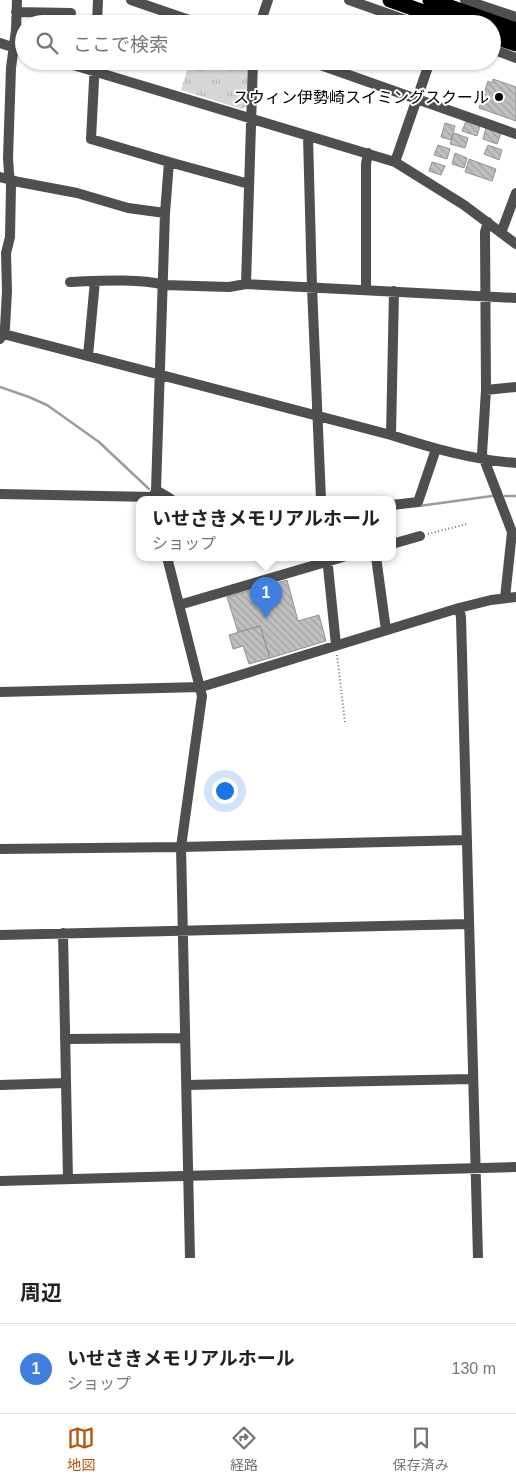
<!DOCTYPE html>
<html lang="ja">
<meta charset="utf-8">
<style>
body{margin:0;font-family:Arial,"Noto Sans JP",sans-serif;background:#f6f6f6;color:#222}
.you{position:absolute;left:224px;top:790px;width:18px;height:18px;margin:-12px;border:4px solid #fff;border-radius:50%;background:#1a73e8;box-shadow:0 0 0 8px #1a73e833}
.badge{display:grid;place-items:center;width:32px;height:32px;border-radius:50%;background:#b45309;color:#fff;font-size:16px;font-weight:700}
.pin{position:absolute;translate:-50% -41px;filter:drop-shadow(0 1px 2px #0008)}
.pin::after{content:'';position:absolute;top:26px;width:18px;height:15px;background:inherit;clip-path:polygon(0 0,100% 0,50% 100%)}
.popup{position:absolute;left:136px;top:496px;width:260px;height:65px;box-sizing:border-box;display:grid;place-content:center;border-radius:10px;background:#fff;filter:drop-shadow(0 1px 4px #0005);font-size:16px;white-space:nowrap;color:#767676}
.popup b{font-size:19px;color:#222}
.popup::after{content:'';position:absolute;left:50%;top:100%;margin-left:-10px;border:10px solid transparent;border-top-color:#fff}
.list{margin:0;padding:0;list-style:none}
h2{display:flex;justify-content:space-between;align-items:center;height:65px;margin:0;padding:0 20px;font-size:21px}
h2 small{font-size:16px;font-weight:400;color:#767676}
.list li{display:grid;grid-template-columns:32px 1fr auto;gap:15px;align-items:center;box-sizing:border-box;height:90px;padding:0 20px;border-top:1px solid #e0e0e0}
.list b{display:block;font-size:19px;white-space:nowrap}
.list p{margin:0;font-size:16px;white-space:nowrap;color:#767676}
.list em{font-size:16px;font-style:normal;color:#767676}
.icon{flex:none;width:28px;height:28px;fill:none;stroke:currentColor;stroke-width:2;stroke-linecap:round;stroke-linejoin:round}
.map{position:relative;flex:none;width:516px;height:1258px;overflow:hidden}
.search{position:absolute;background:#fff;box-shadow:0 1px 4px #0004;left:15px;right:15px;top:15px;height:55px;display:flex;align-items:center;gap:12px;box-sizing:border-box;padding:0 18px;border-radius:28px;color:#767676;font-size:19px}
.sheet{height:155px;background:#fff}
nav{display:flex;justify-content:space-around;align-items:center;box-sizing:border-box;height:70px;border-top:1px solid #e0e0e0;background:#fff;font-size:14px;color:#767676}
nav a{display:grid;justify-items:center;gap:2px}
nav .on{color:#b45309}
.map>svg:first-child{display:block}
.grass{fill:url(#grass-tufts)}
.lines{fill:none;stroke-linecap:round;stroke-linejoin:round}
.stream{stroke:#9d9d9d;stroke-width:2.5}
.building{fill:url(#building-back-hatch);stroke:#939393}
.path{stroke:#717171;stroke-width:2;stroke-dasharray:1 2.5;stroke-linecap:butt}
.minor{stroke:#4f4f4f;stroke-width:10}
.highway{stroke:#000;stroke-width:15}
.poi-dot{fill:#000;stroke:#fff;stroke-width:2}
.labels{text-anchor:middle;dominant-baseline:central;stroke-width:4;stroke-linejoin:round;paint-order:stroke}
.poi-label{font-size:16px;fill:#000;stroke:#fff;text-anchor:end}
</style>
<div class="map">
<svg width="516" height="1258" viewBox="0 0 516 1258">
<defs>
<pattern id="grass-tufts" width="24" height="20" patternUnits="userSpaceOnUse" patternTransform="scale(1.25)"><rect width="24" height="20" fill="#d6d6d6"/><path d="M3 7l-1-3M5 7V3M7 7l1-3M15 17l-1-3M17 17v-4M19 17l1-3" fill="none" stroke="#b6b6b6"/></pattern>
<pattern id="building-back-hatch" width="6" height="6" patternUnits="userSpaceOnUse" patternTransform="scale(1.25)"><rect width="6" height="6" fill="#bfbfbf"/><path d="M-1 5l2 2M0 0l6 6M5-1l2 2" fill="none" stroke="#a2a2a2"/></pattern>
</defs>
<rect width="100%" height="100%" fill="#fff"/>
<path class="grass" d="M190,61H248L247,106L242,109L181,90Z"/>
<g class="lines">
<path class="stream" d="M0,387L29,397L47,405L99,442L149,489
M505,496H516
M419,506L492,496"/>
</g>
<path class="building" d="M493,79L516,87V121L479,108L488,81L492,83Z
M466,121L480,126L477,136L462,131Z
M445,123L455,126L451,140L441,137Z
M486,128L501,133L497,144L483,139Z
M454,133L468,138L465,148L450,144Z
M438,145L450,149L447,159L434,155Z
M488,145L502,150L499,160L484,154Z
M455,153L467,158L464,168L452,164Z
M469,159L496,169L492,181L465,172Z
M432,162L445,166L441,175L429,171Z
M287,580L298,621L319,615L326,641L270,658L260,626L238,632L227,597Z
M260,626L270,658L249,664L243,646L233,649L229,635Z"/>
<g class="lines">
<path class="path" d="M428,534L467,524
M337,655L345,722"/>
<path class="minor" d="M131,0L201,24
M349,0L417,24
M465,0L516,17
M16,12L71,13
M97,24L98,0
M260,24L268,0
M0,43L24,51
M492,49L516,58
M60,61L395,162L464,205L516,244
M95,61L91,139L169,162L249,184
M309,61L516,134
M308,136L312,287L321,499
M395,162L430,61
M0,177L19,182L77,193L128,208L165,213
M488,222L485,232L486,390L482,454L512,532L505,598
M501,233L516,193
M70,282C96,281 139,278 164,285L229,287L246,284L516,298
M246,284L253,61
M366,290V164L368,153
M0,333L391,435C432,448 473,460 516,463
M0,339L5,328L7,291L6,253L10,237L11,185L9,173L8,158L11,68L16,30L17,0
M88,356L95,281
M486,390L516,387
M391,435L394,291
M156,490L171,499
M0,494L153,497
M153,499L156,490L165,213L169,162
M392,505L418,502L436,449
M392,544L420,536
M167,557L202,696L181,847L190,1258
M327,557L336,645
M376,557L386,630
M179,605L343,557
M459,608L461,617L478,1258
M0,692L201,687L459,608L491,600L516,597
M0,849L181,847L466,840
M63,933L68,1179
M0,935L468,924
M65,1039L185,1038
M0,1085L65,1083
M187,1085L472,1079
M0,1181L516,1167"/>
<path class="highway" d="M390,0L457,24
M430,0L516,30
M492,36L516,44"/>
</g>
<circle class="poi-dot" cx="499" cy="97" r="5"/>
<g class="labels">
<g class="poi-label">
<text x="489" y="97">スウィン伊勢崎スイミングスクール</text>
</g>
</g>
</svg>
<div class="you"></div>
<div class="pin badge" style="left:266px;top:618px;background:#3f7fe0">1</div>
<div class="popup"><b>いせさきメモリアルホール</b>ショップ</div>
<div class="search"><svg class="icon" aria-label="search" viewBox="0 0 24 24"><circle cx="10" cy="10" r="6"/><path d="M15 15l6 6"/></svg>ここで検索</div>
</div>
<section class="sheet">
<h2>周辺<small></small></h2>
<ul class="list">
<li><span class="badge" style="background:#3f7fe0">1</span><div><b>いせさきメモリアルホール</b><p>ショップ</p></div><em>130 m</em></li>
</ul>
</section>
<nav>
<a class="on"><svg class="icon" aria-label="map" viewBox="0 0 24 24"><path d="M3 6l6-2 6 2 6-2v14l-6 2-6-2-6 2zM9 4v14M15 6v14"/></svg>地図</a>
<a><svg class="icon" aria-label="directions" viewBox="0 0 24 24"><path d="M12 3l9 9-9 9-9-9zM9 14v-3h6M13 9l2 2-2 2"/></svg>経路</a>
<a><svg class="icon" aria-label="saved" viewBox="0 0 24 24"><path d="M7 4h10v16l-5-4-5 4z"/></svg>保存済み</a>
</nav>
